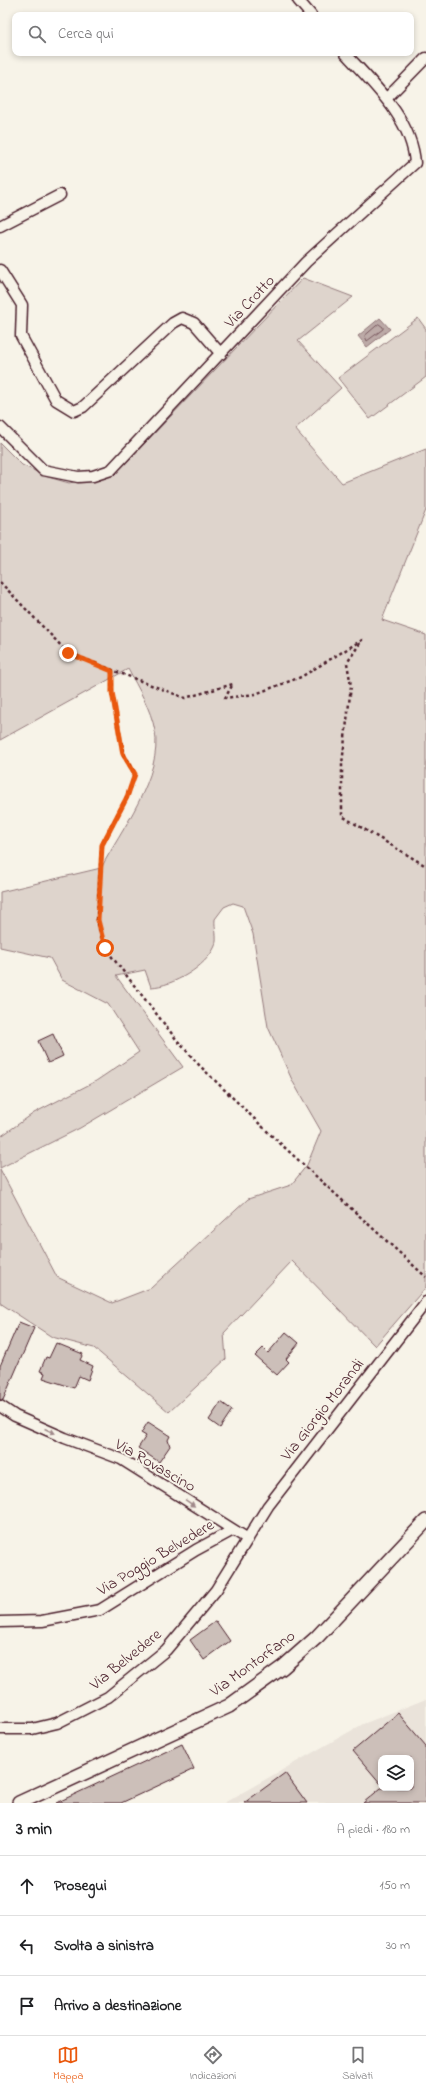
<!DOCTYPE html>
<html lang="it">
<meta charset="utf-8">
<style>
body{margin:0;font-family:"Indie Flower",sans-serif;background:#f6f6f6;color:#202124}
.controls{position:absolute;right:12px;bottom:12px;display:grid;overflow:hidden;border-radius:8px;box-shadow:0 2px 6px #0003}
.controls button{width:36px;height:36px;display:grid;place-items:center;padding:0;border:0;border-bottom:1px solid #e0e0e0;background:#fff;color:#202124;font:20px sans-serif}
.stop{position:absolute;width:12px;height:12px;margin:-9px;border:3px solid #ea580c;border-radius:50%;background:#fff}
.stop.end{background:#ea580c;border-color:#fff;box-shadow:0 1px 4px #0008}
.list{margin:0;padding:0;list-style:none}
h2{display:flex;justify-content:space-between;align-items:center;height:52px;margin:0;padding:0 16px;font-size:17px}
h2 small{font-size:13px;font-weight:400;color:#757577}
.list li{display:grid;grid-template-columns:26px 1fr auto;gap:12px;align-items:center;box-sizing:border-box;height:60px;padding:0 16px;border-top:1px solid #e0e0e0}
.list b{display:block;font-size:15px;white-space:nowrap}
.list em{font-size:13px;font-style:normal;color:#757577}
.icon{flex:none;width:22px;height:22px;fill:none;stroke:currentColor;stroke-width:2;stroke-linecap:round;stroke-linejoin:round}
.map{position:relative;flex:none;width:426px;height:1803px;overflow:hidden}
.search{position:absolute;background:#fff;box-shadow:0 2px 6px #0003;left:12px;right:12px;top:12px;height:44px;display:flex;align-items:center;gap:10px;box-sizing:border-box;padding:0 14px;border-radius:8px;color:#757577;font-size:15px}
.sheet{height:232px;background:#fff}
nav{display:flex;justify-content:space-around;align-items:center;box-sizing:border-box;height:56px;border-top:1px solid #e0e0e0;background:#fff;font-size:11px;color:#757577}
nav a{display:grid;justify-items:center;gap:2px}
nav .on{color:#ea580c}
.map>svg:first-child{display:block}
.built{fill:#eae3da;fill-rule:evenodd}
.green{fill:#ded4cc;stroke:#947a7c}
.water{fill:#bcaaa7;stroke:#8e7275}
.lines{fill:none;stroke-linecap:round;stroke-linejoin:round}
.shore{stroke:#78575d;stroke-width:1}
.building{fill:#ccbfb9;stroke:#4a1f2b}
.minor-casing{stroke:#4a1f2b;stroke-width:13}
.tertiary-casing{stroke:#4a1f2b;stroke-width:16}
.path{stroke:#4a1f2b;stroke-width:2.5;stroke-dasharray:3 3;stroke-linecap:butt}
.minor{stroke:#f7f3e8;stroke-width:10}
.tertiary{stroke:#f7f3e8;stroke-width:13}
.oneway{fill:#a0898a}
.route{stroke:#ea580c;stroke-width:5}
.labels{text-anchor:middle;dominant-baseline:central;stroke-width:4;stroke-linejoin:round;paint-order:stroke}
.street-label{font-size:16px;fill:#4a1f2b;stroke:#f7f3e8}
</style>
<div class="map">
<svg width="426" height="1803" viewBox="0 0 426 1803">
<rect width="100%" height="100%" fill="#f7f3e8"/>
<filter id="ink" filterUnits="userSpaceOnUse"><feTurbulence type="fractalNoise" baseFrequency=".025" numOctaves="2"/><feDisplacementMap in="SourceGraphic" scale="8" xChannelSelector="R" yChannelSelector="G"/><feConvolveMatrix kernelMatrix="1 2 1 2 8 2 1 2 1" color-interpolation-filters="sRGB"/></filter>
<g filter="url(#ink)">
<path class="built" d="M426,1699V1803H224L363,1724ZM381,1758H411V1788H381Z"/>
<path class="green" d="M303,278L353,297L298,341L341,388L295,429L342,483L426,449V510L382,620L426,635V1287L375,1346L292,1261L224,1333L226,1359L169,1412L94,1348L52,1337L0,1303V1169L57,1277L112,1303L151,1288L248,1199L291,1185L307,1165L321,1131L293,1082L268,1027L253,934L243,906L233,903L224,907L215,919C214,928 218,936 215,946C206,967 173,986 151,987L145,970L116,976L183,1067L80,1128L0,1168V1137L34,1113L96,1081L139,1052L108,1004L62,980L50,958L0,947V892L101,868C121,831 163,775 155,731C151,709 138,688 128,669L0,740V443L22,465L48,477L69,483L110,475L123,466Z
M418,318L426,329V377L370,419L338,378Z"/>
<path class="water" d="M380,318L390,329L367,347L358,336Z"/>
<g class="lines">
<path class="shore" d="M379,324L383,327V329L367,341L365,336Z"/>
</g>
<path class="building" d="M53,1034L63,1056L48,1063L38,1041Z
M19,1322L34,1328L3,1400H0V1366Z
M286,1332L299,1343L286,1359L289,1362L277,1375L255,1356L263,1348L268,1353Z
M56,1343L83,1354L80,1360L93,1366L88,1380L79,1376L74,1388L43,1378L45,1373L40,1371L46,1357L49,1358Z
M221,1402L232,1410L220,1428L209,1420Z
M148,1422L170,1436L168,1440L170,1446L159,1462L138,1448L146,1436L141,1433Z
M216,1621L230,1641L204,1660L190,1640Z
M398,1713L426,1746V1803H363L381,1788H411V1758H381V1784L353,1751Z
M182,1744L194,1769L121,1803H56Z
M285,1773L307,1803H244Z"/>
<g class="lines">
<defs>
<path id="minor" d="M298,0L311,15
M386,99L426,58
M0,226L60,195
M0,270L22,305L21,336L56,400L74,411L83,407L173,323L182,318L194,323L221,354
M0,427L43,470L78,477L93,476L111,470L306,262L415,163C412,119 373,84 345,53
M0,1406L15,1416L65,1438L121,1459L248,1539
M0,1622L42,1621L100,1610L196,1550L233,1530
M0,1729H32L57,1723L108,1697L166,1650L216,1590L268,1506L426,1302"/>
<path id="tertiary" d="M19,1803L229,1706L283,1667L317,1637L426,1521"/>
</defs>
<use href="#minor" class="minor-casing"/>
<use href="#tertiary" class="tertiary-casing"/>
<path class="path" d="M0,582L68,653L185,698L233,684L225,698L255,694L301,677L362,640L347,663L351,686L342,764V816L426,866
M112,671V692L123,754L135,774L127,797L102,845L97,920L105,948L176,1039L200,1066L271,1135L426,1277"/>
<use href="#minor" class="minor"/>
<use href="#tertiary" class="tertiary"/>
</g>
<defs><path id="oneway-solid" d="M-6-.8H1V-3.2L6.5 0L1 3.2V.8H-6Z"/></defs>
<g class="oneway">
<use href="#oneway-solid" transform="translate(50 1431) rotate(24)"/>
<use href="#oneway-solid" transform="translate(190 1503) rotate(34)"/>
</g>
</g>
<g class="lines" filter="url(#ink)">
<path class="route" d="M68,653L112,671V692L123,754L135,774L127,797L102,845L98,920L105,948"/>
</g>
<g class="labels">
<g class="street-label">
<text transform="translate(250 302) rotate(-47)">Via Crotto</text>
<text transform="translate(323 1410) rotate(-52)">Via Giorgio Morandi</text>
<text transform="translate(155 1466) rotate(30)">Via Rovascino</text>
<text transform="translate(156 1558) rotate(-31)">Via Poggio Belvedere</text>
<text transform="translate(126 1660) rotate(-39)">Via Belvedere</text>
<text transform="translate(253 1664) rotate(-36)">Via Montorfano</text>
</g>
</g>
</svg>
<div class="controls">
<button><svg class="icon" aria-label="layers" viewBox="0 0 24 24"><path d="M12 4l9 5-9 5-9-5zM3 14l9 5 9-5"/></svg></button>
</div>
<div class="stop" style="left:105px;top:948px"></div>
<div class="stop end" style="left:68px;top:653px"></div>
<div class="search"><svg class="icon" aria-label="search" viewBox="0 0 24 24"><circle cx="10" cy="10" r="6"/><path d="M15 15l6 6"/></svg>Cerca qui</div>
</div>
<section class="sheet">
<h2>3 min<small>A piedi · 180 m</small></h2>
<ul class="list">
<li><svg class="icon" aria-label="ahead" viewBox="0 0 24 24"><path d="M12 20V5M6 11l6-6 6 6"/></svg><div><b>Prosegui</b></div><em>150 m</em></li>
<li><svg class="icon" aria-label="left" viewBox="0 0 24 24"><path d="M17 20v-9H6M10 6l-5 5 5 5"/></svg><div><b>Svolta a sinistra</b></div><em>30 m</em></li>
<li><svg class="icon" aria-label="arrive" viewBox="0 0 24 24"><path d="M6 21V4h12l-3 4 3 4H6"/></svg><div><b>Arrivo a destinazione</b></div></li>
</ul>
</section>
<nav>
<a class="on"><svg class="icon" aria-label="map" viewBox="0 0 24 24"><path d="M3 6l6-2 6 2 6-2v14l-6 2-6-2-6 2zM9 4v14M15 6v14"/></svg>Mappa</a>
<a><svg class="icon" aria-label="directions" viewBox="0 0 24 24"><path d="M12 3l9 9-9 9-9-9zM9 14v-3h6M13 9l2 2-2 2"/></svg>Indicazioni</a>
<a><svg class="icon" aria-label="saved" viewBox="0 0 24 24"><path d="M7 4h10v16l-5-4-5 4z"/></svg>Salvati</a>
</nav>
